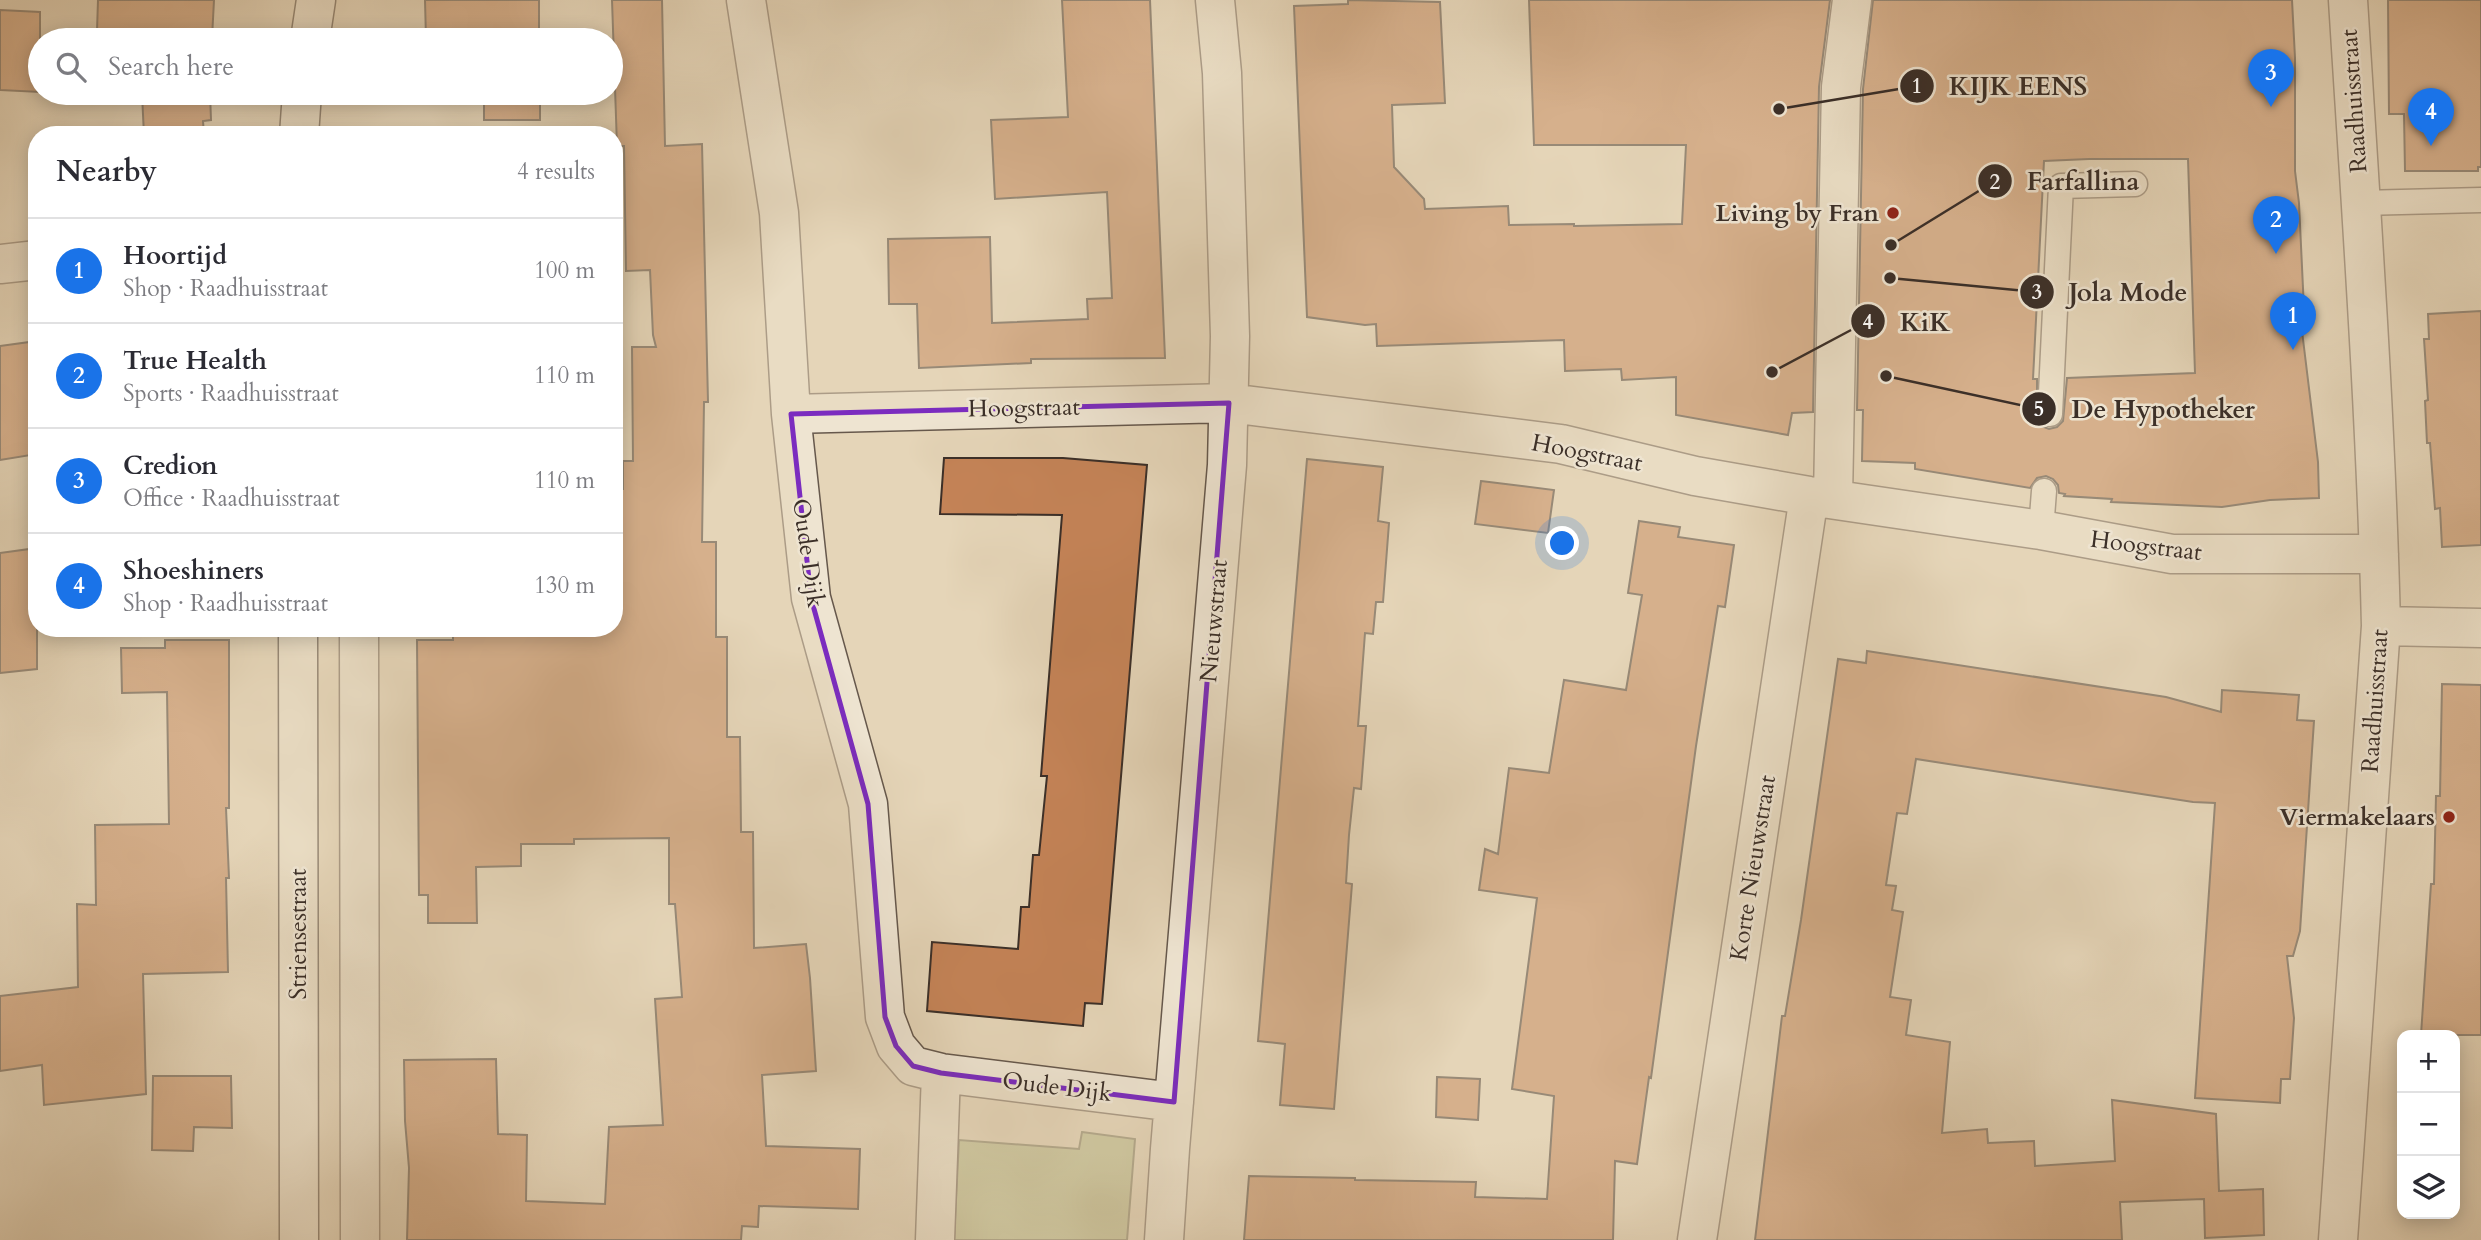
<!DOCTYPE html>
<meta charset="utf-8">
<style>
body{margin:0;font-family:Cardo,serif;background:#f2f2f3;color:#2b2b33}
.controls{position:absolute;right:21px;bottom:21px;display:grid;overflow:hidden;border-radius:14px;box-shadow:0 4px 18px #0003}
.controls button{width:63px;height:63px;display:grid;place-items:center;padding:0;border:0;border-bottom:2px solid #e1e1e2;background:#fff;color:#2b2b33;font:35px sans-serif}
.you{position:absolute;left:1563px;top:544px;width:24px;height:24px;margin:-18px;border:5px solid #fff;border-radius:50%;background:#1a73e8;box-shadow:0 0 0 10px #1a73e833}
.badge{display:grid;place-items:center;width:46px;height:46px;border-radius:50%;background:#1a73e8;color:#fff;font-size:23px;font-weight:700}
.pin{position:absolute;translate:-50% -58px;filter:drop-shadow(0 2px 4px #0008)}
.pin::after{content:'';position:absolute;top:37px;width:24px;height:21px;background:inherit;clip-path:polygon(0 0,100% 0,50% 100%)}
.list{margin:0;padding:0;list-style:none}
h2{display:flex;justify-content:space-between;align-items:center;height:91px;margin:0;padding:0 28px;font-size:30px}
h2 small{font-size:23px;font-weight:400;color:#7c7c81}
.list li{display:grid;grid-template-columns:46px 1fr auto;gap:21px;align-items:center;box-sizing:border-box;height:105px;padding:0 28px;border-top:2px solid #e1e1e2}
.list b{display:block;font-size:26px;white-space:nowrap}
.list p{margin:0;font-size:23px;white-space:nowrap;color:#7c7c81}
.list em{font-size:23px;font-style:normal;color:#7c7c81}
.icon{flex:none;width:38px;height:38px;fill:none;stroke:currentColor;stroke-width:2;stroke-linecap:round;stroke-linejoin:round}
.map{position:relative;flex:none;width:2481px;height:1240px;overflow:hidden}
.search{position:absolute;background:#fff;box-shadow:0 4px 18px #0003;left:28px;top:28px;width:595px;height:77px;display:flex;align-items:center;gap:18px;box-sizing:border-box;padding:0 24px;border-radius:38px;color:#7c7c81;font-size:26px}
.panel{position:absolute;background:#fff;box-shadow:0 4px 18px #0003;left:28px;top:126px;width:595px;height:511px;border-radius:28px}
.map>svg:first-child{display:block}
.green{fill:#b9bc8b;stroke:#7a765a;stroke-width:2}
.building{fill:#c48357;stroke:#3b2f28;stroke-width:2;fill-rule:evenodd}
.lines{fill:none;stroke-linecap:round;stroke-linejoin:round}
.lane-casing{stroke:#66584c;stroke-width:27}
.street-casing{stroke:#66584c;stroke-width:41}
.secondary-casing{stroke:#3b2f28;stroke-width:41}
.lane{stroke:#eee4d1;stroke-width:24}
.street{stroke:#eee4d1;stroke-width:38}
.secondary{stroke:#eee4d1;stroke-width:38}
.marked{fill:none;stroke:#7b2cbf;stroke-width:5;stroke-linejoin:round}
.poi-dot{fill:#8f2418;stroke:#eee4d1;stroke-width:2.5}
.labels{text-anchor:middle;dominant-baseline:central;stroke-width:5;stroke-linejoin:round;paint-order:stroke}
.street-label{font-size:24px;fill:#3b2f28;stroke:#eee4d1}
.poi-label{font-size:24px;font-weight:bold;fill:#3b2f28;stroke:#eee4d1;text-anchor:end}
.leader{fill:none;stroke:#3b2f28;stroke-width:2.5}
.callout-dot{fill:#3b2f28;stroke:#eee4d1;stroke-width:2.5}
.mark-label{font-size:21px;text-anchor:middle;font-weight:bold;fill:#fff}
.callout-label{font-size:26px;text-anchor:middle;font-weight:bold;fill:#3b2f28;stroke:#eee4d1;stroke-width:5;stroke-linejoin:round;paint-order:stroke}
</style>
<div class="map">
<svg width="2481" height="1240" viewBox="0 0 2481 1240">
<rect width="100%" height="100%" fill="#e5d5b8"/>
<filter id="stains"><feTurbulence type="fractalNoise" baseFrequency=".00286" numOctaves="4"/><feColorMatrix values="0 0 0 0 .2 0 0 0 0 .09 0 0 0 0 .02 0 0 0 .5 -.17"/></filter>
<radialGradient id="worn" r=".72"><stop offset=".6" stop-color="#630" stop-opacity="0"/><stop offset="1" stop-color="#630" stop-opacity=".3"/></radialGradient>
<path class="green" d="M1082,1132L1135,1139L1127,1240H954L959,1140L1079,1149Z"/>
<path class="building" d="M98,0H214L212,38L207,37V40H150L151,34L97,31Z
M425,0H539V40H483V37L426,39Z
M612,0H662L665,146L702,144L708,402H704L702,542H716V637H727V737H740L741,832H753L754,948L806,944L810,978L816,1071L762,1075L766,1146L860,1149L858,1209L759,1206L758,1227L742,1226L741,1240H407L409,1168L405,1121L404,1060L496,1059L498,1134L527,1135L526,1201L605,1204L609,1127L663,1125L655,999L682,997L675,904H669V838L574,839V844H521V866L476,867L477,923H428V895H419L417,640H453V628H614V489H623V461H633L632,347H656L653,335L650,270L626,271L624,146H617Z
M1062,0H1150L1165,358L1031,359V363L919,368L917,304H889L888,239L990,237L992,323L1088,319L1087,299L1112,298L1107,192L995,199L991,120L1068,117Z
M1348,0L1440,2L1445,103L1392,105L1394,167L1424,199L1425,209L1508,206L1509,225L1574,224V226L1682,224L1686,145H1534L1529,0H1830L1819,87L1813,412L1792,413L1788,435L1676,415V377L1622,380L1621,369L1565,371L1564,340L1377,346L1376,324L1365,325L1307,317L1294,6L1348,4Z
M1873,0H2292L2295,58V171L2299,203L2305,331H2302L2318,462L2319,498L2270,500L2222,507L2111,502L2112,499L2064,496L2065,494L2059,493L2058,485L2053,479L2046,476L2037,478L2030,488L1915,469V463L1862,461L1863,410H1857L1863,89ZM2089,159H2188L2195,373L2067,378L2063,421L2057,427L2049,429L2041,426L2037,420V379H2033L2044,161Z
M2388,0H2481V167H2478V171H2405L2404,114H2389Z
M0,10L40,12V92L0,90Z
M147,93H210L211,120L203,121L204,135H144L142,94Z
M484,93H540V120H484Z
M2481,311V545L2442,547L2440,508L2435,509L2430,443H2427L2425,401L2428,400L2424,339H2429L2428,314Z
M37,341V454L0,460V346Z
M944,458H1063L1147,465L1102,1004L1085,1003L1083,1026L927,1011L932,942L1018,949L1021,907H1029L1033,855H1039L1047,776H1041L1062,515L940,514Z
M1307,459L1383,467L1378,521L1389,523L1383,602H1376L1373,634L1365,633L1358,726H1366L1361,789L1354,788L1349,835L1346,883L1352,884L1334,1109L1280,1105L1285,1044L1258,1041Z
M1481,481L1554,490L1548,533L1475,524Z
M1639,521L1680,527L1678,537L1734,545L1725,607L1718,606L1696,746L1651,1078L1649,1077L1637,1164L1615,1161L1613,1240H1244L1249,1176L1355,1178V1180L1476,1182L1475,1197L1547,1199L1554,1096L1512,1089L1537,898L1479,890L1485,849L1498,854L1509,768L1549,773L1564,680L1626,690L1642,595L1628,593Z
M37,548V669L0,673V553Z
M165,640H229V808H226L229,878H226L228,972L143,974L146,1094L44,1105L42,1065L0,1071V996L78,987L77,904L96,905L95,825L169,824L167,692L122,693L121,648H165Z
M1867,651L2166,697L2221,712L2222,690L2299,695L2297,720L2314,721L2300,931L2293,956H2287L2294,1018L2290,1079H2281L2280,1103L2195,1098L2215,803L2193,802L1916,759L1907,814L1897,813L1886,885L1896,886L1892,910L1903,912L1890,997L1911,1000L1906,1035L1950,1042L1942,1133L1987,1129L1988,1143L2034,1141L2035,1166L2115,1161L2112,1100L2216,1114L2219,1191L2263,1189L2264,1235L2205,1238L2204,1199L2120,1202L2122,1240H1755L1782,1016H1785L1801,920L1838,659L1866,663Z
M2442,684L2481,685V1035H2421L2431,884H2434L2436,796H2440Z
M153,1076H231L232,1128L194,1127L193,1151L152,1150Z
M1437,1077L1480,1079L1478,1120L1436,1117Z"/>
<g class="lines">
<defs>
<path id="lane" d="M2361,203L2481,200
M2050,414L2061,186L2135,184
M2041,530L2044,491"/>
<path id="street" d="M746,0L779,213L791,414L811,598L868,804L885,1017L896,1046L913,1066L941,1073L1174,1102
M0,264L37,260
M791,414L1229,403L1561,444L1695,476L1809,496L2041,530L2172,554H2379
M1833,498L1841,87L1852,0
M2381,626L2481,628
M359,628L360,1240
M935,1240L941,1073
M1164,1240L1170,1149L1227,465L1230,336L1222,73L1215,0
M1697,1240L1809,496
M2338,1240L2381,626C2376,418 2361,209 2348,0"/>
<path id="secondary" d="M310,40L316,0
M299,135L302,93
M298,628L299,1240"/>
</defs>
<use href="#lane" class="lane-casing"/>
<use href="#street" class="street-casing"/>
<use href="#secondary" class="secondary-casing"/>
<use href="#lane" class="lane"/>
<use href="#street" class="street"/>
<use href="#secondary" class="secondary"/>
</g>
<path d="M0 0H2481V1240H0ZM1229,403L1174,1102L941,1073L913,1066L896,1046L885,1017L868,804L811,598L791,414Z" fill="#e5d5b8" fill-opacity=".55" fill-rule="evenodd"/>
<path class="marked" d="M1229,403L1174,1102L941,1073L913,1066L896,1046L885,1017L868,804L811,598L791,414Z"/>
<g class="poi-dot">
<circle cx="1893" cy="213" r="7"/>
<circle cx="2449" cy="817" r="7"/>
</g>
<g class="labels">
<g class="street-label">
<text transform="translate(2354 101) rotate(-94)">Raadhuisstraat</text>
<text transform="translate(1024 408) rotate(-1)">Hoogstraat</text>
<text transform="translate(1587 453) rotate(11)">Hoogstraat</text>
<text transform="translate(2146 546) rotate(7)">Hoogstraat</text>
<text transform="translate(808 553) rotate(82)">Oude Dijk</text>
<text transform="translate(1214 621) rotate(-85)">Nieuwstraat</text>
<text transform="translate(2375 701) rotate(-86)">Raadhuisstraat</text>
<text transform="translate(1753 868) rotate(-81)">Korte Nieuwstraat</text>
<text transform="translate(298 934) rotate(-90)">Striensestraat</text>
<text transform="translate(1057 1087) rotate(7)">Oude Dijk</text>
</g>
<g class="poi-label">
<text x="1879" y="213">Living by Fran</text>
<text x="2435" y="817">Viermakelaars</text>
</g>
</g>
<path class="leader" d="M1779 109L1917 86M1891 245L1995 181M1890 278L2037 292M1772 372L1868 321M1886 376L2039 409"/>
<g class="callout-dot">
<circle cx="1779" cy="109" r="7"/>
<circle cx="1891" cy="245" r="7"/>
<circle cx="1890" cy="278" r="7"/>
<circle cx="1772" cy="372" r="7"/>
<circle cx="1886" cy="376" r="7"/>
<circle cx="1917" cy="86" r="18"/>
<circle cx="1995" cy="181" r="18"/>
<circle cx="2037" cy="292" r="18"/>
<circle cx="1868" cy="321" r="18"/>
<circle cx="2039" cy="409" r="18"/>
</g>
<g class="mark-label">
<text x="1917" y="93">1</text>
<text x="1995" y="189">2</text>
<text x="2037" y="299">3</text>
<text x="1868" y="329">4</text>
<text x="2039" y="416">5</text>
</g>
<g class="callout-label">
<text x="2018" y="95">KIJK EENS</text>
<text x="2083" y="190">Farfallina</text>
<text x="2128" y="301">Jola Mode</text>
<text x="1925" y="331">KiK</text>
<text x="2163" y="418">De Hypotheker</text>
</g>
<rect width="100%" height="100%" filter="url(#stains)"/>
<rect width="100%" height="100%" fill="url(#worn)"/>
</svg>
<div class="controls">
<button>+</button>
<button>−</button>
<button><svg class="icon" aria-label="layers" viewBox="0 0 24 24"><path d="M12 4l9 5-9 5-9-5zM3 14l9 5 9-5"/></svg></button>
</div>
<div class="you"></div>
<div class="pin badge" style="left:2293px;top:350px">1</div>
<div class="pin badge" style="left:2276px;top:254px">2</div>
<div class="pin badge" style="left:2271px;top:107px">3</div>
<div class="pin badge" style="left:2431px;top:146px">4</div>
<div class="search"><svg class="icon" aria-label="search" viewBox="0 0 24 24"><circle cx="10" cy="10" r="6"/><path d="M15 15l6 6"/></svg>Search here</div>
<section class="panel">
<h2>Nearby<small>4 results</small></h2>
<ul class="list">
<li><span class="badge">1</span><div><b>Hoortijd</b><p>Shop · Raadhuisstraat</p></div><em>100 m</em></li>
<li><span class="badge">2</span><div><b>True Health</b><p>Sports · Raadhuisstraat</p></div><em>110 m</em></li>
<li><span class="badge">3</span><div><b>Credion</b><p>Office · Raadhuisstraat</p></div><em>110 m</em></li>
<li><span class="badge">4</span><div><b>Shoeshiners</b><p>Shop · Raadhuisstraat</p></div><em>130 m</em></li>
</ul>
</section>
</div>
